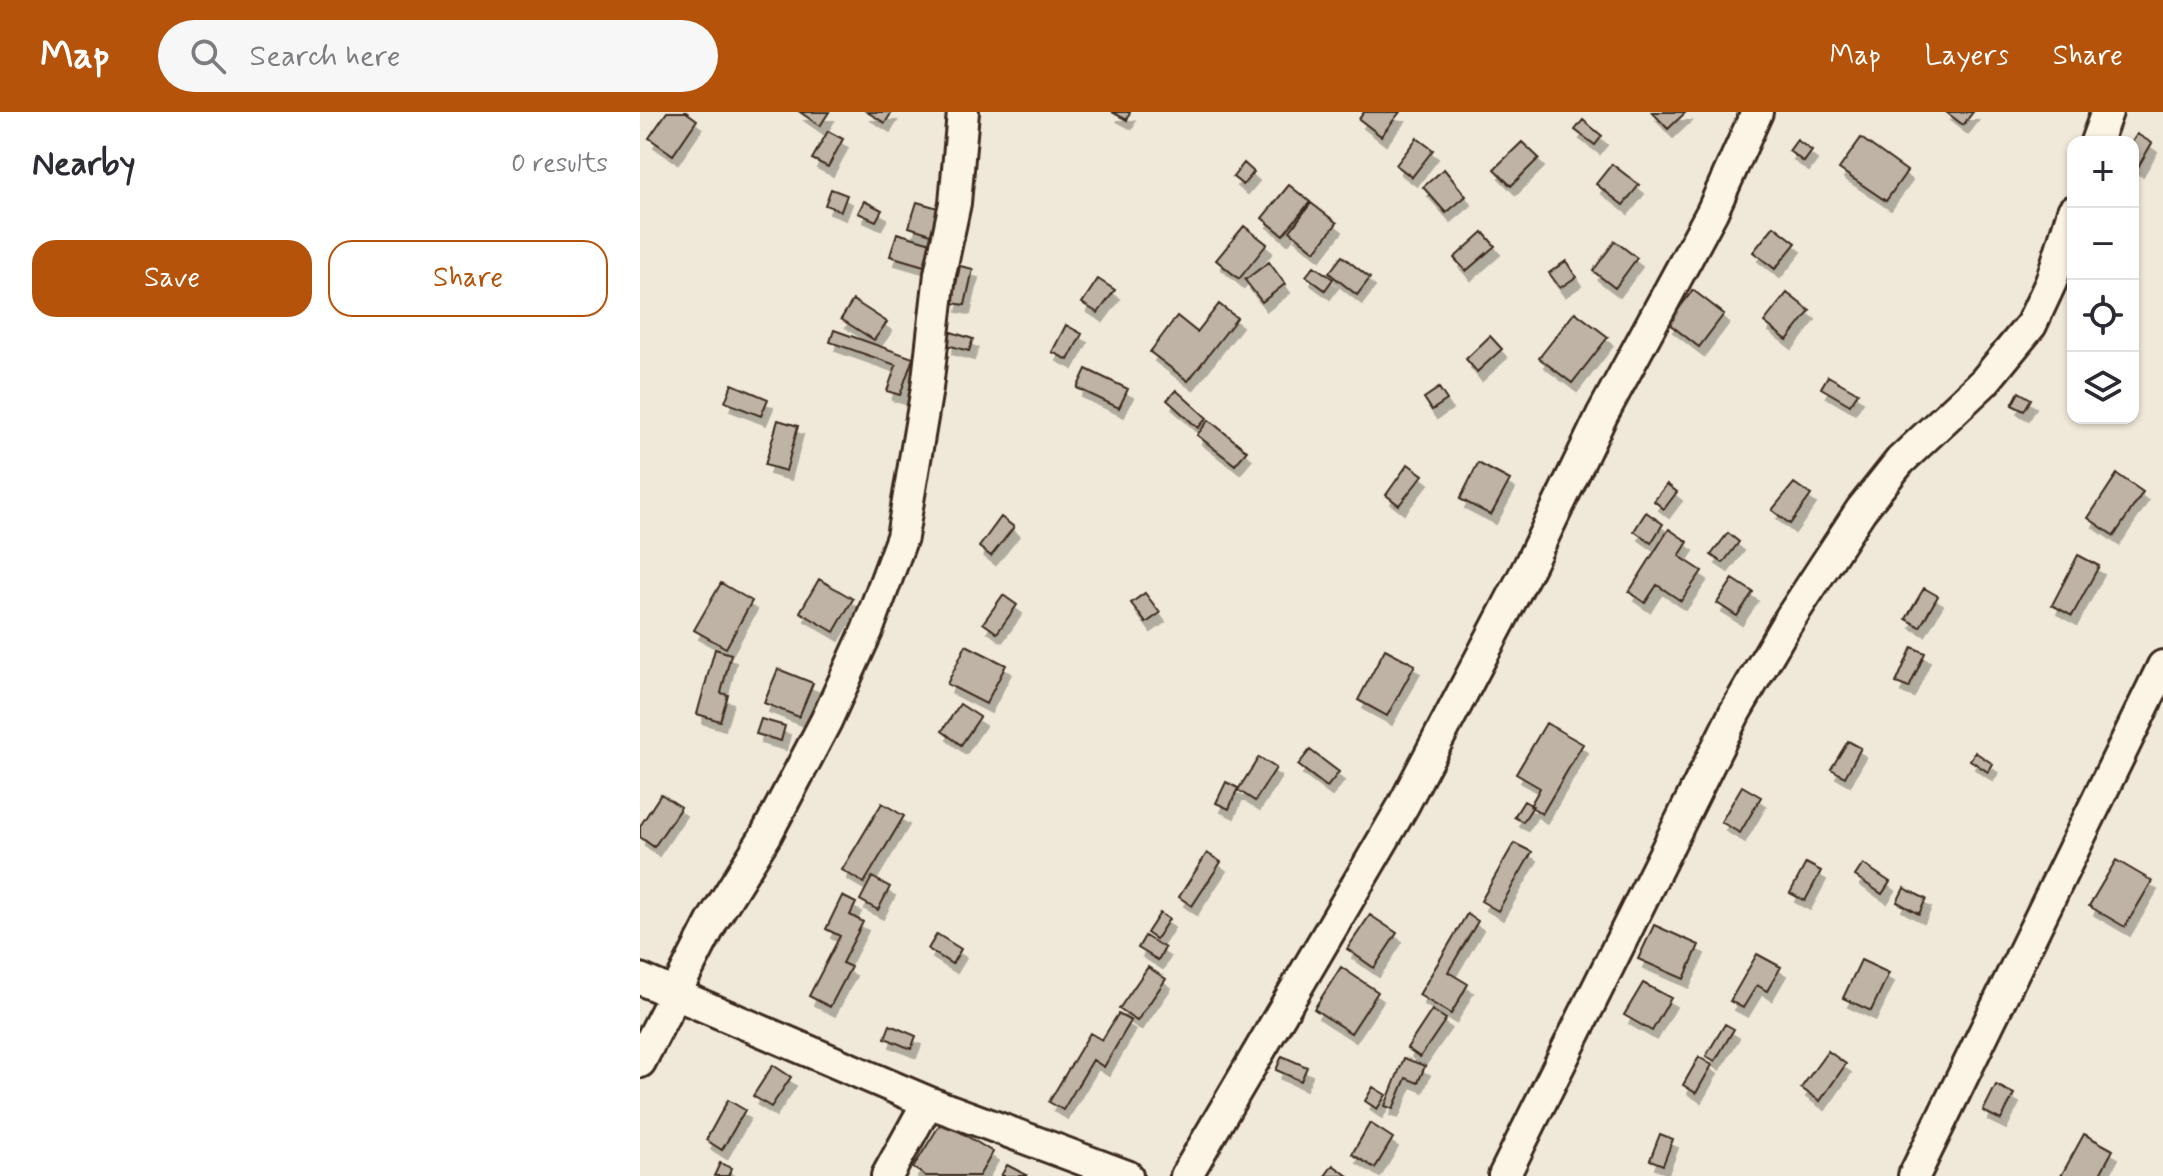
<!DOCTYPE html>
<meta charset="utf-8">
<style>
body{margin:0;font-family:Mynerve,sans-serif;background:#f7f7f7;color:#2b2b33}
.controls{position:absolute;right:24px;top:24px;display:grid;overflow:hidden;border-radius:16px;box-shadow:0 2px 6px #0004}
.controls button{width:72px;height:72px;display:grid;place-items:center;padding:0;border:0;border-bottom:2px solid #e1e1e2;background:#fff;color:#2b2b33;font:40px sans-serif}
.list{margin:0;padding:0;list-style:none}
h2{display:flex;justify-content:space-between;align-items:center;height:104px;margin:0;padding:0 32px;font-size:34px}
h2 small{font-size:26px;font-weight:400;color:#7c7c81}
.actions{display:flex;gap:16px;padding:24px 32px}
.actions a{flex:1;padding:18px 0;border:2px solid #b45309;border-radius:24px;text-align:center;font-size:28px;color:#b45309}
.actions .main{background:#b45309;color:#fff}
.icon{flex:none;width:44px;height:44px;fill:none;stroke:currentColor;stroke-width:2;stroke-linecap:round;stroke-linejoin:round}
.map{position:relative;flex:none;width:1523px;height:1064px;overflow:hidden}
header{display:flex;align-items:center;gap:48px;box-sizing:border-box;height:112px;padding:0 40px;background:#b45309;color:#fff}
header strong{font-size:38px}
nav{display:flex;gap:44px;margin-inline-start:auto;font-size:28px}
.search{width:560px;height:72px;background:#f7f7f7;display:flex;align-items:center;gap:20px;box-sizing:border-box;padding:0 28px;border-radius:44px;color:#7c7c81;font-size:30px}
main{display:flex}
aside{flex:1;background:#fff}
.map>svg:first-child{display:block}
.building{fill:#beb3a4;stroke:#3b2a1e;stroke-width:2;filter:url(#shadow)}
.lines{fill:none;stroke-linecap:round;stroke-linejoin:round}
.street-casing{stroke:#3b2a1e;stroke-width:36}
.street{stroke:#fcf5e5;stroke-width:30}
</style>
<header>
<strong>Map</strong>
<div class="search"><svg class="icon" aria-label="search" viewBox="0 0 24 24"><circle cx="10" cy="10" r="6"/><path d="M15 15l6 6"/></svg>Search here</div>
<nav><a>Map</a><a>Layers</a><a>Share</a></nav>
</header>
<main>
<aside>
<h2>Nearby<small>0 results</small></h2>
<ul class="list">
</ul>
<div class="actions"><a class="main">Save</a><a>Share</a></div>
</aside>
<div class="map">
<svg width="1523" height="1064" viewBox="0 0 1523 1064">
<defs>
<filter id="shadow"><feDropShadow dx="5" dy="9" stdDeviation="0" flood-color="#0004"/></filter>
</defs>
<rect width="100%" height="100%" fill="#f0e9d9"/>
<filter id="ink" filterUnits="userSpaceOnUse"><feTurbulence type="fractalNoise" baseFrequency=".0125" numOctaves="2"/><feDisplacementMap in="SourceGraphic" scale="16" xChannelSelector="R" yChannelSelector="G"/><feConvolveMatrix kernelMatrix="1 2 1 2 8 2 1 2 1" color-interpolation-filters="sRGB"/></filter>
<g filter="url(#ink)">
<path class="building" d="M27,0H46L57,8L33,43L9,26Z
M160,0H189L180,14Z
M227,0H252L245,11Z
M472,0H490L487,8Z
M724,0H760L741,24L719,7Z
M1012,0H1046L1028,17Z
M1306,0H1333L1323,13Z
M943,8L962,24L955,33L935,18Z
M188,19L203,27L188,55L172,47Z
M1497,22L1512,31L1498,55L1493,53L1492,30Z
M777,26L793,38L772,65L756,53Z
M1221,26L1267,59L1246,89L1199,57Z
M1157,28L1172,39L1164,50L1149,39Z
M882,30L899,46L871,74L854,57Z
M604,51L614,60L603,73L593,65Z
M972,52L999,73L983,93L956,72Z
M804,57L826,84L806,101L783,75Z
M649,73L670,90L643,123L622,106Z
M191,77L207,83L201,99L185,93Z
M224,89L242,98L236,109L218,101Z
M277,90L298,96L291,122L269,115Z
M671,91L697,111L675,139L650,119Z
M604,114L627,132L599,167L576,148Z
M1134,114L1156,131L1135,157L1113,140Z
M843,120L855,134L826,159L814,146Z
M257,121L291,131L284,154L250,144Z
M975,129L997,146L975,176L953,159Z
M702,144L730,166L717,183L689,161Z
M926,149L936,165L920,176L909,161Z
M629,150L645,172L622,190L605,168Z
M320,154L333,157L325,193L312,191Z
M674,154L693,167L685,178L666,164Z
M458,167L475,178L458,201L442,191Z
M1053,178L1084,202L1059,235L1028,211Z
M1147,181L1170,199L1147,228L1124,210Z
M213,188L247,210L234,228L201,207Z
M579,192L597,206L548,269L510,240L537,204L557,220Z
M935,200L968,225L932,271L899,246Z
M426,213L442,222L428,248L412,240Z
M194,218L273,246L260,283L247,279L256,253L190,230Z
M311,220L333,227L329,239L307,233Z
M850,224L862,237L837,260L826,247Z
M446,257L488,277L479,296L437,276Z
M1188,264L1218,281L1210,293L1181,276Z
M92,272L128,287L121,304L85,290Z
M799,276L807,288L792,298L784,286Z
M536,278L567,306L558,316L527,288Z
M1379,280L1391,287L1384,299L1372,293Z
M138,308L158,314L146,359L125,353Z
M569,308L607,339L595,353L557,323Z
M838,351L870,368L851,403L820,387Z
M768,352L783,363L759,393L746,383Z
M1477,362L1503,380L1474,424L1448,406Z
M1154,371L1171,383L1150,412L1132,398Z
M1027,372L1037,380L1024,397L1014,389Z
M1006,400L1023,412L1011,431L994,419Z
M361,405L374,415L351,444L339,435Z
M1029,417L1048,430L1039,444L1062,459L1041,489L1017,473L1005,491L989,480Z
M1088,421L1099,430L1083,451L1071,443Z
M1438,443L1459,454L1432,504L1412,493Z
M179,467L213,487L194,520L160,500Z
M1093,467L1113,480L1097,504L1077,491Z
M81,471L112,489L86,536L54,518Z
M1284,476L1298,484L1280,515L1266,507Z
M505,481L520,501L506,511L491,491Z
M363,483L377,493L357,521L343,511Z
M326,533L366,553L346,592L307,572Z
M1272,535L1285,541L1269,576L1256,571Z
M75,537L91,542L81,581L88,583L80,609L57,602Z
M745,537L775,553L747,604L718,588Z
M138,557L173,571L159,605L124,591Z
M320,592L340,605L321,633L302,619Z
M121,607L145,614L141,629L116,622Z
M906,611L943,632L902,702L890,694L900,676L876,662Z
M1208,629L1221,636L1205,665L1191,657Z
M670,638L699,660L687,675L658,653Z
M1335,640L1353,652L1348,660L1330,648Z
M619,645L636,656L615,689L598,678Z
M586,670L598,676L589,697L576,691Z
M1102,674L1121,685L1100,721L1081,710Z
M21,682L41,695L14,735L0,725V714Z
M884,689L893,694L883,710L874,705Z
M242,691L264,704L224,771L202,758Z
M874,731L892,740L858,799L841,789Z
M567,741L581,750L552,794L539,785Z
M1476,748L1512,769L1485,815L1449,794Z
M1166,751L1181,759L1165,789L1150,781Z
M1223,752L1250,770L1242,782L1215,764Z
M232,765L250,775L238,798L220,788Z
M1264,776L1286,787L1279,802L1257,790Z
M202,784L216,791L210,803L223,810L202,851L211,855L190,895L169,884L200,824L186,817Z
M520,801L529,807L516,827L507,821Z
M827,802L838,809L808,860L828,872L811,902L779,883Z
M730,803L757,821L734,856L707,837Z
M1014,813L1059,833L1044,867L998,847Z
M297,822L321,837L312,852L288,837Z
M505,824L525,836L518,848L498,836Z
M1117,842L1141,855L1127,879L1117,873L1103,896L1090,889Z
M1221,848L1249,861L1231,899L1203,886Z
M508,855L526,867L497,909L479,897Z
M701,855L738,880L711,921L674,897Z
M1003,871L1031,886L1012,919L984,903Z
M792,898L806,907L780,945L767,936Z
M478,902L491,909L464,955L453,948L423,998L409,990L450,921L462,928Z
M1085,912L1094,917L1075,949L1066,944Z
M250,913L276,924L271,937L245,926Z
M1188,939L1206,952L1180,989L1161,976Z
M642,944L667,955L661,969L636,958Z
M1059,945L1072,953L1056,981L1043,973Z
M764,946L785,954L778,971L766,966L753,997L745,994Z
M133,953L151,965L131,995L113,984Z
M1356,973L1374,982L1361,1008L1343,999Z
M733,975L746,983L737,997L725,989Z
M88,988L105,998L82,1038L66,1028Z
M302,1009L353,1040L339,1064H286L273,1056Z
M730,1011L753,1026L735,1056L712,1042Z
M1020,1022L1033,1027L1023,1053L1010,1048Z
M1444,1022L1473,1038L1459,1064H1421Z
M80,1051L92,1056L88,1064H74Z
M367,1053L388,1064H361Z
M693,1053L708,1064H685Z"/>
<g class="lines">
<defs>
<path id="street" d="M1456,30L1467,0
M0,867L288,990L487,1064
M0,950L73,808L126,723L186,609L227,519L262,425L287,276L300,162L315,91L323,0
M247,1064L288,990
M546,1064L763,694L889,454L962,303L1072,100L1117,0
M864,1064L1095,600L1147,511L1221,398L1260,349L1344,270L1391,213L1411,170L1433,99
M1274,1064L1523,554"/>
</defs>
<use href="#street" class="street-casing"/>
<use href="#street" class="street"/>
</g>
</g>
</svg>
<div class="controls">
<button>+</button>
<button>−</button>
<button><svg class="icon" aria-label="locate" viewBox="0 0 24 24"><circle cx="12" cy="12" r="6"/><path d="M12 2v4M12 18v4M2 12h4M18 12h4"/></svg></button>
<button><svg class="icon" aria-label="layers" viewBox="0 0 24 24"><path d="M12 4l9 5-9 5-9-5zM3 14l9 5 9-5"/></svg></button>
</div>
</div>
</main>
